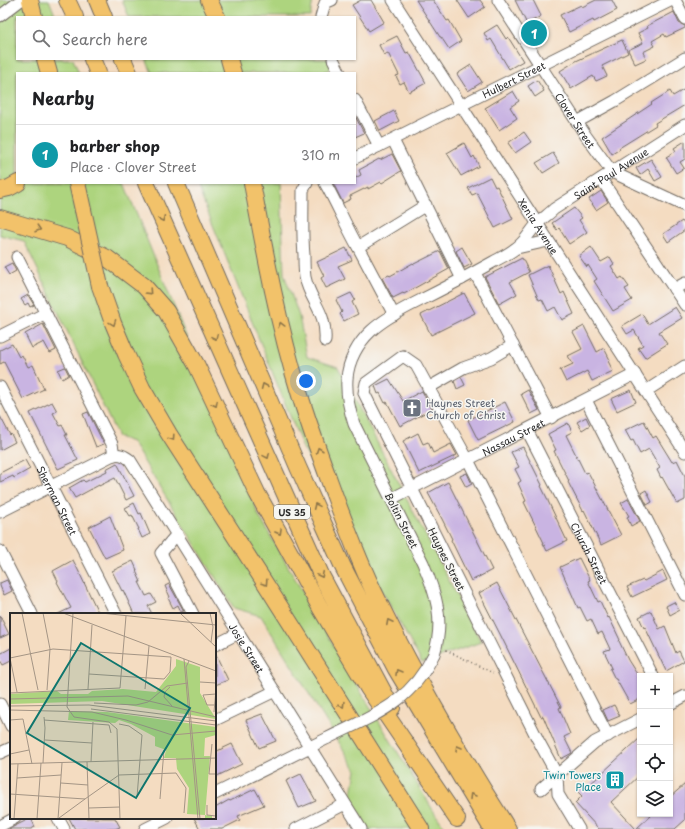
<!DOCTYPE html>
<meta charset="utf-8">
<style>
body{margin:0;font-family:"Playpen Sans",sans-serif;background:#f6f6f6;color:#202124}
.controls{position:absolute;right:12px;bottom:12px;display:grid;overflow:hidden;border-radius:0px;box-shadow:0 1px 3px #0004}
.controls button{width:36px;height:36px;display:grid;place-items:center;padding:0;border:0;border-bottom:1px solid #e0e0e0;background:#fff;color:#202124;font:20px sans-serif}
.you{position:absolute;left:306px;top:381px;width:14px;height:14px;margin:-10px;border:3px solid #fff;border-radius:50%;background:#1a73e8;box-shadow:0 0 0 6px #1a73e833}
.badge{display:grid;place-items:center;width:26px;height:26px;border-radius:50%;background:#111827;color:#fff;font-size:13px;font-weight:700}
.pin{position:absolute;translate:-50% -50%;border:2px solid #fff;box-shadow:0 1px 4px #0006}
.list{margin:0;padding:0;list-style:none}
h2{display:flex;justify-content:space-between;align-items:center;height:52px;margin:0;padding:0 16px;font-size:17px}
h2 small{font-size:13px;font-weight:400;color:#757577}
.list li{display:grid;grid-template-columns:26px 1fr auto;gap:12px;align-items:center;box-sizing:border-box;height:60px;padding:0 16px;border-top:1px solid #e0e0e0}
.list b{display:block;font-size:15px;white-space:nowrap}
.list p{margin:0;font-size:13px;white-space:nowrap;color:#757577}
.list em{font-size:13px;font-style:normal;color:#757577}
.icon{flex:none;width:22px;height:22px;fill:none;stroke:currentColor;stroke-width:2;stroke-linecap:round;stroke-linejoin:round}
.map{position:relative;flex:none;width:685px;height:829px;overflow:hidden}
.search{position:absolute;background:#fff;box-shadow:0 1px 3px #0004;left:16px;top:16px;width:340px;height:44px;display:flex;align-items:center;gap:10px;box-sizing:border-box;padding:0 14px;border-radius:0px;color:#757577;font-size:15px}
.panel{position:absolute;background:#fff;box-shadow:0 1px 3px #0004;left:16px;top:72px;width:340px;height:112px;border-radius:0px}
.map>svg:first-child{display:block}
.green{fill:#add47e;stroke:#6c8054}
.building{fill:#c9b4e2}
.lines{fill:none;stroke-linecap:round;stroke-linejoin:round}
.minor-casing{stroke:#716960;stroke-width:13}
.highway-casing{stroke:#716960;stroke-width:18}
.path{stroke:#716960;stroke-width:1.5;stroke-dasharray:1 3;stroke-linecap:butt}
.minor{stroke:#fff;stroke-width:11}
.highway{stroke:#f2c26a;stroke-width:16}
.minor-bridge-casing{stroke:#716960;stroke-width:13;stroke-linecap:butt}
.highway-bridge-casing{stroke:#716960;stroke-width:18;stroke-linecap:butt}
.minor-bridge{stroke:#fff;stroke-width:11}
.highway-bridge{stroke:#f2c26a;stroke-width:16}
.oneway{stroke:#8e764a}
.labels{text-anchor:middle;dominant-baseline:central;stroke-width:3;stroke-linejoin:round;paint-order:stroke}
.shield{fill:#f6f6f2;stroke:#686867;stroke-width:1}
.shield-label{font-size:9px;font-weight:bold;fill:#2b2b2b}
.street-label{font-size:10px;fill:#2b2b2b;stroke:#f6f6f2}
.worship-label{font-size:10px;fill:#5b616d;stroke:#f6f6f2;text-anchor:start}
.culture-label{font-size:10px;fill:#0d838f;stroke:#f6f6f2;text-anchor:end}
.inset-road{fill:none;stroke:#a49585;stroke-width:1}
.view{fill:#0f766e;fill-opacity:0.15;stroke:#0f766e;stroke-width:2}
.inset-edge{fill:none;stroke:#2b2b2b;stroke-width:2}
</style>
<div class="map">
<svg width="685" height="829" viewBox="0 0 685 829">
<rect width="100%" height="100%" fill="#f6f6f2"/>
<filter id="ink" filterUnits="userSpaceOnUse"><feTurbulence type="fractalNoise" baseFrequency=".025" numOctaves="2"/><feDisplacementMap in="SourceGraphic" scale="8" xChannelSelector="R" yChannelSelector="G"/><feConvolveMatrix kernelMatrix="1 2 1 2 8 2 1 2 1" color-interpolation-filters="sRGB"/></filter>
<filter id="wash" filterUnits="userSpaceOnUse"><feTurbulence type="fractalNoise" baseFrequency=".012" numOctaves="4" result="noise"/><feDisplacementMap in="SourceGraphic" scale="16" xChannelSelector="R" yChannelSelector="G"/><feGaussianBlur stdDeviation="0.9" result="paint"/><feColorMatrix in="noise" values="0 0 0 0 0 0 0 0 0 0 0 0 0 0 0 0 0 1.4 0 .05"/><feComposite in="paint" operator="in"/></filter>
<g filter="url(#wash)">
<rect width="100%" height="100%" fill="#f4dcc1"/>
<path class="green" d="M0,0H49L56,17H17V59H73L79,73H17V183H124L259,516L347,669L436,815L446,829H369L351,799L356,770L261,616L234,608L132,442L118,437L24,241L0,235Z
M122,0H313L310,17H129Z
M146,59H328L332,68L323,73H152Z
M196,183H281L284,274L299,316L307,357L338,367L481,642L422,663L303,448Z"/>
<g id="blocks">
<path class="building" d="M361,0H371L384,22L369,31L352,5Z
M416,0H433L447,21L449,20L461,41L449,49L441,37H440Z
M457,0H480L485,7L469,18Z
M515,0H533L541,16L527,24Z
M596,0H612L617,10L594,22L593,20L569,32L560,15L581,5L582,7Z
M674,12L679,23L685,26V28L666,37L664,34L652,41L655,46L643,52L646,59L635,64L628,50L643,43L638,33L648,28L647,26Z
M497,25L506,39L508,37L523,61L509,69L491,39L488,41L484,33Z
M397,36L406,53L409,52L426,83L409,92L404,82L400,84L396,76L399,75L388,53L384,55L379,45Z
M622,40L628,53L602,66L607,76L596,81L593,76L571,89L560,71L576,61Z
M471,65L482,82L468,91L457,74Z
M537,80L544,91L535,97L528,86Z
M685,89V105L655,123L656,125L619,148L620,149L612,154L602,137L652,104L651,103L670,91L673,96Z
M513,91L519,101L510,107L517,118L499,130L485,108Z
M394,111L399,121L380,131L375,121Z
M355,116L364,133L355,137Z
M524,132L531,142L515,153L508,143Z
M685,141V159L680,162L684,168L676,173L666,157L676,151L674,148Z
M464,143L472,158L474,156L479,166L461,176L447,153Z
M553,153L559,163L543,173L536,163Z
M392,154L401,171L382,183L381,182L368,189V187L350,196L351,199L343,203L333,183H355V178L361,175L359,170L379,159L380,160Z
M651,159L662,177L655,181L648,169L640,175L636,168Z
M490,177L495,187L497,186L513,219L495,228L477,193L472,195L468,188Z
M601,191L608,202L596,210L589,199Z
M574,208L582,218L579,220L587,232L569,244L559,228L557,230L552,223Z
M682,221L685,225V230L668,242L663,234Z
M462,247L472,264L464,268L456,251Z
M591,247L601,262L610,257L614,264L611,266L619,279L622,277L629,287L625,289L632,300L613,311L594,281L597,279L588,265L587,267L579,256Z
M346,248L352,260L338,266L345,279L326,288L321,278L324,276L317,262Z
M440,251L449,269L404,294L403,293L393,298L382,278L389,275L390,276L413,263L414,264Z
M522,258L529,272L510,282L517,294L499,304L485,277Z
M12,263L16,271L9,275L4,267Z
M548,265L561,294L564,292L574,314L562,320L555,307L548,311L542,299L539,300L528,275Z
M351,293L355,300L352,302L358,314L344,321L340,314L342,312L336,300Z
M464,293L475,313L431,335L421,315Z
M28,295L34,305L30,307L28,303L25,305L21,299Z
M675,307L682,318L659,332L667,344L645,358L638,348L643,345L634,330L627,334L622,326L642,314L648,324Z
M43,324L56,350L50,353L44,342L32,348L25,334Z
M584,326L597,352L604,348L610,360L608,361L613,371L592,381L587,371L566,382L560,370L573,364L568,356L582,349L573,332Z
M12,344L19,357L22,355L28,367L33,365L44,389L23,399L4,362L0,364V350Z
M65,367L69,375L62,379L58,370Z
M461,377L465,385L457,389L454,381Z
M389,379L403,401L422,391L432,409L400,426L387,402L385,403L380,393L378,394L375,386Z
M528,390L539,410L531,414L521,394Z
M631,390L636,402L617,411L611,399Z
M52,402L57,411L53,413L60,426L62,425L67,435H65L78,460L58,469L30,413Z
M505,402L515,422L478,440L468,420Z
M88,412L104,444L96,447L83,414Z
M0,416L10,435L11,434L15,442L0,450Z
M586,417L590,425L582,430L577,422Z
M644,421L653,438L656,436L672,462L677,460L685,476V500L677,504L662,477L661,478L657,470L660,468L649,449L640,454L633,440L631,441L625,430Z
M568,423L572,432L566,435L585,473L588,472L621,535L601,545L584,510L583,511L568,482L569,481L554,451L556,450L548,434Z
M418,433L423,444L428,442L433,453L451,444L457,455L419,473L403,441Z
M523,447L542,485L541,486L548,500V501L567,541L547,551L543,543H544L524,502L526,501L518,483L521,481L515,469L519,467L511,452Z
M25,460L30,469L14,478L13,476L0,482V473Z
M117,463L134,496L126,500L115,478L99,486V485L75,498L69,488L83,480L85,482L107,471L106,469Z
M467,473L472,484L466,487L460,476Z
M448,482L492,570L471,581L451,540L452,539L442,519L428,493Z
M646,490L652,502L647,505L641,493Z
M628,499L640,521L631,526L627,517L629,516L621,503Z
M134,503L139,514L141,513L150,534L142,538L138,529H139L132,515L130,516L125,508Z
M110,516L123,550L105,558L89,527Z
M579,558L590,580L588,581L598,602L600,601L608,618L609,617L620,640L619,641L628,660L640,679V699L630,704L616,679H615L610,669L612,668L604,651L610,649L602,632L598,634L591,619L587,621L580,607L578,608L560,567Z
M73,560L78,570L99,614H58L71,608L57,582L58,581L53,571Z
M133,561L137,570L136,571L141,582H139L146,596L151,594L156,602L148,606L152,614H134L123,590L122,591L112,571Z
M663,571L667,580L632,597L627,587L643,580L644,581Z
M7,580L12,591L4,595L0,586V583Z
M497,583L561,707L559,708L570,734L564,737L572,753L561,759L543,716L541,717L501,636L479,593Z
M169,584L184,611L181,612L178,605L173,608L168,598L170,597L165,586Z
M674,602L679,610L670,615L666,606Z
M651,611L659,629L665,626L676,653L679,651L684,661L666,671L645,627L644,628L639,617Z
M0,616L9,634L0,638Z
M11,648V661L3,665L0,660V654Z
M215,653L228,680L215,685Z
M614,705L620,716L608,721L603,710Z
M262,714L276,741L259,748L246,720Z
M640,738V775L611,802L636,829L652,814H670V797L685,784V820L675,829H599L575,803L582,796L577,791L584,785L586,788Z
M232,744L242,764L215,777V752Z
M301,774L316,801L299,808L286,781Z
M255,789L264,805L238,816L240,820L222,829H200L194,818H215V808L229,800L230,801Z
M31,818L35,827L31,829H9Z
M69,818H115L120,827L115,829H75Z"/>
</g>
</g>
<g filter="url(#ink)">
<use href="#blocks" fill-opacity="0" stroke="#716960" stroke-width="1"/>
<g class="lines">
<defs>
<g id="minor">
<path id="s1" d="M393,0L685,452"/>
<path id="s2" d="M498,0L586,136L612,172L685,206"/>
<path d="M675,0L685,19"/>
<path d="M0,16L21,0"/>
<path d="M321,17L325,3L332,0"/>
<path d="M333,59L340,73"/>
<path d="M355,100L379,146"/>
<path d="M577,122L615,101L685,58"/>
<path d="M393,140L462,279"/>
<path id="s3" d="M355,158L672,0"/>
<path d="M601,179L685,305"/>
<path d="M307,183L303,190C303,212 302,234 304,255C304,263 304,270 305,277C310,302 327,311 325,341"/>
<path d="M325,183C337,204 346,226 358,247"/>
<path d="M517,248L548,241"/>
<path d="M17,257L112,444L114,455"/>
<path d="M475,273L551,418"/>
<path d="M674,289L685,283"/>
<path d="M394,315L358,247L426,205"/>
<path d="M0,336L44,314L47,316"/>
<path id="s4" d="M0,387L116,614"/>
<path d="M428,388L463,368L491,358L513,345"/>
<path d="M646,391L685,366"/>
<path d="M586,400L685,595"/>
<path id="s5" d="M527,430L653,676"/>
<path id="s6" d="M391,499L635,374"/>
<path id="s7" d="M0,512L111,456C119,453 124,455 130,460L361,829"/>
<path d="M177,534L161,553L193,614"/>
<path d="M0,551L32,614"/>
<path d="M215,645L239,633"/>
<path id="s8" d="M434,654C445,620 436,594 423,563L354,424C349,409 346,394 347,379C348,361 358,343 371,331C384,319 401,310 417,302C443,289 468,276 493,262C500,258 509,254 516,248C526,241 530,231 538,223C543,218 549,214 554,209L685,125"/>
<path d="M0,704L11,726"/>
<path d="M670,704L685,696"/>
<path d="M215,720L275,691"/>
<path d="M0,753L11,748"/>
<path d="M541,789L595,742L640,719"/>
<path d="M215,794L328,738"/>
<path d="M58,818L64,829"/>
<path d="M0,826L15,818"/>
<path d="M145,829L167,818"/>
<path d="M296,829L345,804"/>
<path d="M579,829L558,794L557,775L538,740L364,393L366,383L403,356L416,365L468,460L608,736"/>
</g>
<path id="highway" d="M30,0L34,17
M67,0L75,17
M97,0L104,17
M209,0L217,17
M45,59L49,73
M92,59L98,73
M123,59L129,73
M229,59L233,73
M77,183L83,210
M146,183L322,577L392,708
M176,183L298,467L343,567L396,669L492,829
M252,183C265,253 278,324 299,392C310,429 324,466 337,502C349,534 361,566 376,596C415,677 460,754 508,829
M0,190L9,188L18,183
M0,218L67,238L107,258L144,286L166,311L197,366L257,493L321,609L368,688L457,819
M100,286L113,323L126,354L142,388L169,434L265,583L421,829"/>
</defs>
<use href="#minor" class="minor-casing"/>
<use href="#highway" class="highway-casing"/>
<path class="path" d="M446,650L493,673"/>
<use href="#minor" class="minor"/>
<use href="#highway" class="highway"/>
<defs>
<path id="minor-bridge" d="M328,738C374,715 410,704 434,654"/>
<path id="highway-bridge" d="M83,210L100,286"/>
</defs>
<use href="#minor-bridge" class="minor-bridge-casing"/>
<use href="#highway-bridge" class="highway-bridge-casing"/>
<use href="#minor-bridge" class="minor-bridge"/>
<use href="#highway-bridge" class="highway-bridge"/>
</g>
<defs><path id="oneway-chevron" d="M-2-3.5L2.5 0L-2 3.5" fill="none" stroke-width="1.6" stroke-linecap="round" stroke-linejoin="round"/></defs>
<g class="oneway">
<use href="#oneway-chevron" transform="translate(162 219) rotate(66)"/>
<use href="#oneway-chevron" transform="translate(38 229) rotate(18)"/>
<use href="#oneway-chevron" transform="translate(149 292) rotate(47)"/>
<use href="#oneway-chevron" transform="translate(113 323) rotate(69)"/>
<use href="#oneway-chevron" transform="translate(281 325) rotate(-105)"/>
<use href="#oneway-chevron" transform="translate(215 337) rotate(66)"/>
<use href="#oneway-chevron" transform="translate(264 386) rotate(-113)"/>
<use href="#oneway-chevron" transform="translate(215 404) rotate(64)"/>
<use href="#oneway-chevron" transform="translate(172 438) rotate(57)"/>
<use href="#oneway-chevron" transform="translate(319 450) rotate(-109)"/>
<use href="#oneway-chevron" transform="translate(267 456) rotate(66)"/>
<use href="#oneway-chevron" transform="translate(316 506) rotate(-114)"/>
<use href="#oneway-chevron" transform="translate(279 532) rotate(61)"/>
<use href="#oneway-chevron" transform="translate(321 575) rotate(64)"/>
<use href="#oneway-chevron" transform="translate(265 583) rotate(57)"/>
<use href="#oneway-chevron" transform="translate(389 622) rotate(-117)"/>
<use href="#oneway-chevron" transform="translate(398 672) rotate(-120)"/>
<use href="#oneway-chevron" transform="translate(342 705) rotate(58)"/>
<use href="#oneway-chevron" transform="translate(458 748) rotate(-119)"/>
<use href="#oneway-chevron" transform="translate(472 796) rotate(-121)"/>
</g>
</g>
<defs>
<symbol id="church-square" viewBox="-11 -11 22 22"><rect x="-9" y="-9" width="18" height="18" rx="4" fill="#6b7280" stroke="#f6f6f2"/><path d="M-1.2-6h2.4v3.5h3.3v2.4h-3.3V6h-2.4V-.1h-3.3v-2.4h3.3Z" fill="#fff"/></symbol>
<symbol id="building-square" viewBox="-11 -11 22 22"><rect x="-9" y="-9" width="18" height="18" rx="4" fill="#0f9aa8" stroke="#f6f6f2"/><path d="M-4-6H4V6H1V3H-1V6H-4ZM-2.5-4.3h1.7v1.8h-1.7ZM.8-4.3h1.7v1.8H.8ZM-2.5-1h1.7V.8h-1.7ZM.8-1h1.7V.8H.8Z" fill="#fff"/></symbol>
</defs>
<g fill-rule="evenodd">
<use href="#church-square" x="401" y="397" width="22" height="22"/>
<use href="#building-square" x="604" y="769" width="22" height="22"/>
</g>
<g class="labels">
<rect class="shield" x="274" y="505" width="36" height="14" rx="3"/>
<g class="shield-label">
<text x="292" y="512">US 35</text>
</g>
<g class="street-label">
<text stroke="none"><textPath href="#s3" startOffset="177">Hulbert Street</textPath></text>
<text stroke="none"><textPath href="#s2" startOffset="143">Clover Street</textPath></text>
<text stroke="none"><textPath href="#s8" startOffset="639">Saint Paul Avenue</textPath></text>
<text stroke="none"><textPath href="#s1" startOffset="269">Xenia Avenue</textPath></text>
<text stroke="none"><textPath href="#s6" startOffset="137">Nassau Street</textPath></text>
<text stroke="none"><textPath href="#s4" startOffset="127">Sherman Street</textPath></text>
<text transform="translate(402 520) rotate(63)">Boltin Street</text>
<text stroke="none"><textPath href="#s5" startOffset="138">Church Street</textPath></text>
<text transform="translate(447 559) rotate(63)">Haynes Street</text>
<text stroke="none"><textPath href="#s7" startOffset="366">Josie Street</textPath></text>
</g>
<g class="worship-label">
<text x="426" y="402">Haynes Street<tspan x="426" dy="12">Church of Christ</tspan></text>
</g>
<g class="culture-label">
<text x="601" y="774">Twin Towers<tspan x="601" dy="12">Place</tspan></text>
</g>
</g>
<g transform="translate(10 613)">
<rect width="206" height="206" fill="#f4dcc1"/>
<path d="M166,46L190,54V80L206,106L92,88L0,91V81L47,78L51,81H78L82,78L113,76L146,79L166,53ZM59,98L97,99L206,114V122L195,125L194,143H200L195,202L202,203V206H195V202L177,201L179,175L167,156L166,145H154L156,137L145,133V124L121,111L109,107L105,110L58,107Z" fill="#add47e"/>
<path class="inset-road" d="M12,0L28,77M33,0L40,36L37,77M53,0L206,58M63,0L57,94L64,104L99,109L107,116L110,206M91,0L206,12M170,0L206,34M200,0L203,14L201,29M0,45L43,36L161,44M0,45L7,79M174,46L188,206M179,48L176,54L190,206M79,61L154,66L160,59L161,44M190,69L206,70M160,74L155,79L154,84L162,93M78,76L82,12M135,76L139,33M0,80L110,75L116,3M206,81L193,82L197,92H206M0,86L118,83L206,104M84,90L126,92L138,89L157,73L178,70M0,93L79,92L206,108M81,96L206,112M0,97L82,99L116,107L162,122L206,118M204,99L206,76M0,107L13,106L22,151M34,107L99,112L101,120M109,111L119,113L132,122L127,184M35,127L82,130M202,131L199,161H206M0,141L19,137M77,149L79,206M81,149L83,109M33,150L35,115L34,104M0,151L206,145M7,165L51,162M51,170L78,172M0,181L75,186L109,162L166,160L176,175L174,200M150,186L154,137M197,192V202L206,203M79,195L110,194M49,205L75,186M4,206L8,151M27,206L31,150M48,206L52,150"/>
<path class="view" d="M71,30L180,95L126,185L17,120Z"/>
<rect width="206" height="206" class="inset-edge"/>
</g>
</svg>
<div class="controls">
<button>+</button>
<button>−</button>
<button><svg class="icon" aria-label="locate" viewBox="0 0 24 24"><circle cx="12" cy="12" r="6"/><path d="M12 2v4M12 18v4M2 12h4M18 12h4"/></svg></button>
<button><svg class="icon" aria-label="layers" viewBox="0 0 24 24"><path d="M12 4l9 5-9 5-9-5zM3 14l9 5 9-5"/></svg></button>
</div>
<div class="you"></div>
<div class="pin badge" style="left:534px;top:33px;background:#0f9aa8">1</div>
<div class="search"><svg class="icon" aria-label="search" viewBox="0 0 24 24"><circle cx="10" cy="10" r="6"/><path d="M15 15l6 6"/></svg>Search here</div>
<section class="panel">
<h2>Nearby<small></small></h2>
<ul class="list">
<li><span class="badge" style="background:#0f9aa8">1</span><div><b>barber shop</b><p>Place · Clover Street</p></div><em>310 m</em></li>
</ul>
</section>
</div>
